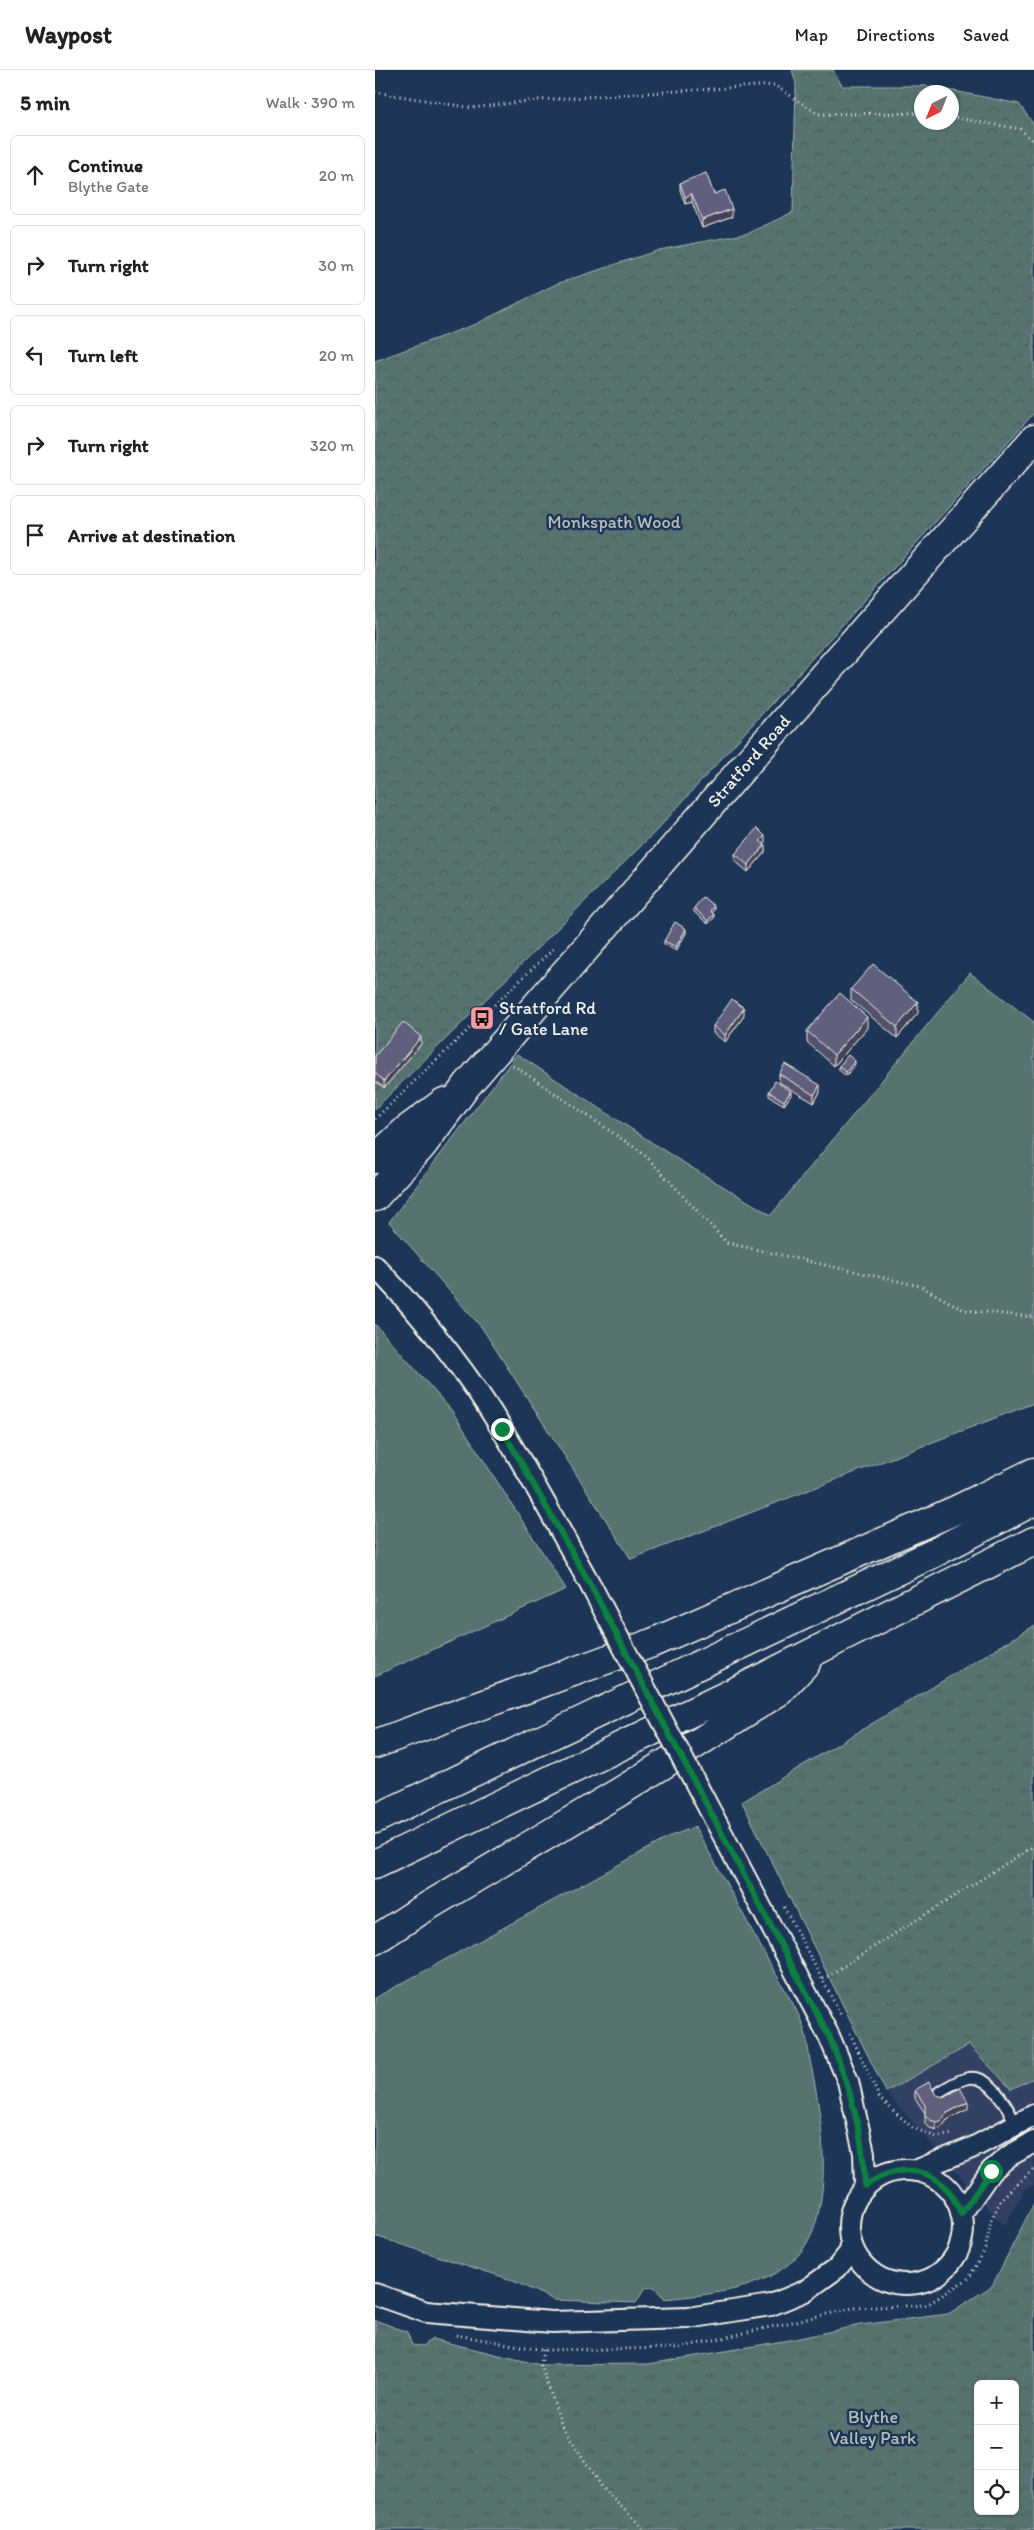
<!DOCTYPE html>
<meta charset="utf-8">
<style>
body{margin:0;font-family:Itim,sans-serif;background:#f2f2f2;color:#202124}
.controls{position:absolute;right:15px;bottom:15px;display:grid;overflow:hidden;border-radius:8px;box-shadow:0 1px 4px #0004}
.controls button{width:45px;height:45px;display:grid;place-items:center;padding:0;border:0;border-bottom:1px solid #e0e0e0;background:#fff;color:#202124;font:25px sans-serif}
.compass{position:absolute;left:539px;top:15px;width:45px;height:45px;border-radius:50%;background:#fff;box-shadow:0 1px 4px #0004;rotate:223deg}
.stop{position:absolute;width:15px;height:15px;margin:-11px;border:4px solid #0b8043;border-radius:50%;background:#fff}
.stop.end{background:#0b8043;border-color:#fff;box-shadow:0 1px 5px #0008}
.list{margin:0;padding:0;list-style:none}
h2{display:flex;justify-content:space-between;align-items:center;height:65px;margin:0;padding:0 20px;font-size:21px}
h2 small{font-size:16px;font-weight:400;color:#757577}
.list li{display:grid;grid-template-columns:32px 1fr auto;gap:15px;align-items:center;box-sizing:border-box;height:80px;margin:0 10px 10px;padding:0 10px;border:1px solid #e0e0e0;border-radius:8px}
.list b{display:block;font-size:19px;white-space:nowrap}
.list p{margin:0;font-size:16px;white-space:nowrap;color:#757577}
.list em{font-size:16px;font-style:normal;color:#757577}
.icon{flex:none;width:28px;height:28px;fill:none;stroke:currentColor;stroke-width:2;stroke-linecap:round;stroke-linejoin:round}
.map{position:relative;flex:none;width:659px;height:2460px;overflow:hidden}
header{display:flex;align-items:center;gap:30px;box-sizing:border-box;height:70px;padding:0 25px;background:#fff;border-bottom:1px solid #e0e0e0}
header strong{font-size:24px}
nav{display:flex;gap:28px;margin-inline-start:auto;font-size:18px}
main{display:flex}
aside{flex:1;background:#fff}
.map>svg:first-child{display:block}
.built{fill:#314163}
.green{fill:#577370;stroke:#a6b2ac}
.forest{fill:url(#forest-crowns);stroke:#a6b2ac;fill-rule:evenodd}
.park{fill:url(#park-tufts);stroke:#a6b2ac;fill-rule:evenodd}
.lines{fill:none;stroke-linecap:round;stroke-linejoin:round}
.service-casing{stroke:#f4f1e8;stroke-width:14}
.minor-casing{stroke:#f4f1e8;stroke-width:24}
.primary-casing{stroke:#f4f1e8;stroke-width:31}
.motorway-casing{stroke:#f4f1e8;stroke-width:31}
.path{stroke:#f4f1e8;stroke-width:3;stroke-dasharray:1 4;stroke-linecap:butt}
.service{stroke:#1d3557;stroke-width:10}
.minor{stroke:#1d3557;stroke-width:20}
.primary{stroke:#1d3557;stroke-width:28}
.motorway{stroke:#1d3557;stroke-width:28}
.minor-bridge-casing{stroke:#f4f1e8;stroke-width:24;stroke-linecap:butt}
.minor-bridge{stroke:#1d3557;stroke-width:20}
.wall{fill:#53516c;stroke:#f4f1e8}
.shaded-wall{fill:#444258;stroke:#f4f1e8}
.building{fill:#615e7e;stroke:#f4f1e8}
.route{stroke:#0b8043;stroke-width:6}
.labels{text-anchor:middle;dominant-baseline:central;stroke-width:5;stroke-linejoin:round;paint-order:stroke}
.park-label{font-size:18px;fill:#b5bfb8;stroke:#1d3557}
.street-label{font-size:18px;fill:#f4f1e8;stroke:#1d3557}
.poi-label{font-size:18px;fill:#f4f1e8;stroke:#1d3557;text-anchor:start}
</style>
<header>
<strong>Waypost</strong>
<nav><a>Map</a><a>Directions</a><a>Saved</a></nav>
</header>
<main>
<aside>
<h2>5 min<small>Walk · 390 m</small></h2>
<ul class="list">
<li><svg class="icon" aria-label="ahead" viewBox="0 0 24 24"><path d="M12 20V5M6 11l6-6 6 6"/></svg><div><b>Continue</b><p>Blythe Gate</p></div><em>20 m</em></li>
<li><svg class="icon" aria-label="right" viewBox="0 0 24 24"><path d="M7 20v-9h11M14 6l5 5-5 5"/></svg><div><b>Turn right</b></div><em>30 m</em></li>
<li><svg class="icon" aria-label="left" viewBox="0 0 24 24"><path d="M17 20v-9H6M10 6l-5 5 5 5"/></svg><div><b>Turn left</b></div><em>20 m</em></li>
<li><svg class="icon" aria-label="right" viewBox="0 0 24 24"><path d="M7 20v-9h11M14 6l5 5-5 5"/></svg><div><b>Turn right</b></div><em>320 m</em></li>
<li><svg class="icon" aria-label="arrive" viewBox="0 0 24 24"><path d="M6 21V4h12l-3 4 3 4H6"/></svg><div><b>Arrive at destination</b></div></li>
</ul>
</aside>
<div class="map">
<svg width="659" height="2460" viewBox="0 0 659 2460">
<defs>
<pattern id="forest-crowns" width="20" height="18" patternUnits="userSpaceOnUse" patternTransform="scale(1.25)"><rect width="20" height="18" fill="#577370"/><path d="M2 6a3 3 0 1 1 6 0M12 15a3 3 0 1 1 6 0" fill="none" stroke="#4f5b59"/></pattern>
<pattern id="park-tufts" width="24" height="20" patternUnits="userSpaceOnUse" patternTransform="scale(1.25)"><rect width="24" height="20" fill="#577370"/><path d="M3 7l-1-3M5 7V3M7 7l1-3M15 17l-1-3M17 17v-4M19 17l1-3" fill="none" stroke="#4f5b59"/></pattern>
</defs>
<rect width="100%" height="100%" fill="#1d3557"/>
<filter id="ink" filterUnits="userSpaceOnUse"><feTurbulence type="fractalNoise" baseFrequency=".02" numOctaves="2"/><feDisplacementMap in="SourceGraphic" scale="10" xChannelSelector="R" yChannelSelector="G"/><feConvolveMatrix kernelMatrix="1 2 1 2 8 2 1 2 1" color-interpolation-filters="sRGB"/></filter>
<g filter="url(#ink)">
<path class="built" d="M594,1975L636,2019L659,2008V2115L651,2118L629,2156L511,2022Z"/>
<path class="green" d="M595,903L659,952V1333L256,1489L107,1258L14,1152L142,984L299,1087L396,1145Z
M0,1254L77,1341L191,1519L0,1606Z
M320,1757C345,1801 369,1846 393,1890C404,1911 419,1932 427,1953C432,1965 433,1979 435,1990C447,2046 465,2152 415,2193C379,2222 334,2224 290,2229L279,2217L270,2218L261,2233L179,2230L134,2209L0,2166V1928L298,1765Z"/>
<path class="forest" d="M417,0H458L467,16H554L644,34L659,55V343L281,761L0,1039V291L101,254L181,214L284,180L374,163L418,142L421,13ZM546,22H576V52H546Z"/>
<path class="park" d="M659,1556V2008L636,2019L594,1975L511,2022L367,1732Z
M659,2133V2460H0V2250L32,2262L37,2275L47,2276L57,2269L166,2295L274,2294L420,2269L485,2255L573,2244L617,2216ZM603,2314H640V2441H603Z"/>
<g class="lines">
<defs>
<path id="service" d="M564,2022C573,2017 583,2010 593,2008C616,2004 632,2037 641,2054"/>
<path id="minor" d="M0,1196C48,1247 92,1301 128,1361C159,1412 187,1464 216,1516
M339,1748L454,1966L473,2011L489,2083L490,2116
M474 2157a57 57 0 1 1 114 0a57 57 0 1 1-114 0Z
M540,2101L599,2077L659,2045
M586,2144L616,2101L634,2086L659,2072
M0,2224L51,2242L177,2252L313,2248L396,2235L430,2221L462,2198L475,2182L476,2175"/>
<path id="primary" d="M0,1089L30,1061L69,1032
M0,1127L47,1076L92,1015L447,607L659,369"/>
<path id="motorway" d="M0,1674L277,1573L581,1440L659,1402
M0,1749L557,1484L659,1431
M0,1794L369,1617L659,1471
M0,1870L43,1842L251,1718L405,1621L431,1593"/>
</defs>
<use href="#service" class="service-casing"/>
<use href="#minor" class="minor-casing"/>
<use href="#primary" class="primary-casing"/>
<use href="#motorway" class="motorway-casing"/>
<path class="path" d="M0,22L97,38L163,30L399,15L443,44L546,43
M576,47L645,59L659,72
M138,995L269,1084L352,1173L545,1216L589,1240L659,1247
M0,1049L180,877
M409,1837L467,1947
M448,1909L659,1776
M475,1963L505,2029L538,2058L561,2067L578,2064
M81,2265L168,2280L304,2278L478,2238L552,2235L594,2208L610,2180L616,2150L627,2128L659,2099
M168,2280L166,2295L186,2353L226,2417L270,2460"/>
<use href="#service" class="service"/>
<use href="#minor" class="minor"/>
<use href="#primary" class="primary"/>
<use href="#motorway" class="motorway"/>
<defs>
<path id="minor-bridge" d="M216,1516L339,1748"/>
</defs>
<use href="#minor-bridge" class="minor-bridge-casing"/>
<use href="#minor-bridge" class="minor-bridge"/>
</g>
<path class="wall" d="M305,113L339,124L357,147L327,158L317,132L310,134L305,120Z
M390,773L389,774L390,782L373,802L360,791V784Z
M319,838L339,840L337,842L339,848L333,854L319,842Z
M311,863L301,881L289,874V871Z
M476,919L543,943L522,968L476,930Z
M369,946L350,972L338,963V956Z
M492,958L459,996L432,972V961Z
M46,974L9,1018L0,1011V986Z
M480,994L471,1006L464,1000V996Z
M404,1004L445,1022L439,1033L404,1012Z
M394,1022L416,1025L409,1035L394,1026Z
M540,2020L561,2025L593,2039L572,2050L566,2058L561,2060L555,2058L550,2054V2043L540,2028Z"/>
<path class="shaded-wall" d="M317,124V132L310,134V127Z
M357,139V147L327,158V150Z
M390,766V773L385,778V771Z
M390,775V782L373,802V795Z
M339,836V840L335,844V841Z
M339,844V848L333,854V851Z
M311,859V863L301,881V877Z
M543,932V943L522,968V957Z
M369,938V946L350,972V965Z
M492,947V958L459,996V985Z
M46,967V974L9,1018V1011Z
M480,991V994L471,1006V1002Z
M445,1015V1022L439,1033V1025Z
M416,1021V1025L409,1035V1031Z
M593,2032V2039L572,2050L566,2058L561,2060V2052L572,2043Z"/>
<path class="building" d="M331,103L339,124L350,120L357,139L327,150L317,124L310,127L305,113Z
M382,758L390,766L385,771L390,775L373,795L360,784Z
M328,827L339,836L335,841L339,844L333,851L319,838Z
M300,852L311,859L301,877L289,871Z
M498,894L543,932L522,957L476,919Z
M465,923L492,947L459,985L432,961Z
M357,929L369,938L350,965L338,956Z
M28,952L46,967L9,1011L0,1003V986Z
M473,985L480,991L471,1002L464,996Z
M410,994L445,1015L439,1025L404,1004Z
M400,1011L416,1021L409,1031L394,1022Z
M554,2012L561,2025L570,2027L585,2018L593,2032L572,2043L566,2051L561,2052L555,2050L550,2046V2035L540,2020Z"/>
</g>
<g class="lines" filter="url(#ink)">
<path class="route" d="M127,1359L216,1516L454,1966C475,2016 488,2061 490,2116C530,2088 569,2099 586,2144L616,2101"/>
</g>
<defs>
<symbol id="bus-square" viewBox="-11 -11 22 22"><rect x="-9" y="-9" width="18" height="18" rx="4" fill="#ff9aa2" stroke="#1d3557"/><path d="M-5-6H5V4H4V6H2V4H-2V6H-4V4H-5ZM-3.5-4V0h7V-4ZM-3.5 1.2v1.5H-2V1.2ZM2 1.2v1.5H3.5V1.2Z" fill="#111"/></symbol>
</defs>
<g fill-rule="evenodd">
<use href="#bus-square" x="93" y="934" width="28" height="28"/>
</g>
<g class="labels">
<g class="park-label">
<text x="239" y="452">Monkspath Wood</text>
<text x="498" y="2347">Blythe<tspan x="498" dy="21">Valley Park</tspan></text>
</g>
<g class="street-label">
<text transform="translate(374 691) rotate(-49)">Stratford Road</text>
</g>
<g class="poi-label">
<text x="124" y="938">Stratford Rd<tspan x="124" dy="21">/ Gate Lane</tspan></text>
</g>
</g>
</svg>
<div class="controls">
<button>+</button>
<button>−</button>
<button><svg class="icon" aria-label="locate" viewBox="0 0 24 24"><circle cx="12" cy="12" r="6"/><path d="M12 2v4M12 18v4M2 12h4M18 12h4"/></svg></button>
</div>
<svg class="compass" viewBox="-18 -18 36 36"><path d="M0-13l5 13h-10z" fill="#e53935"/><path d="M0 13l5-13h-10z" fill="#757577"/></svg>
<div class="stop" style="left:616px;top:2101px"></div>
<div class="stop end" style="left:127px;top:1359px"></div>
</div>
</main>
